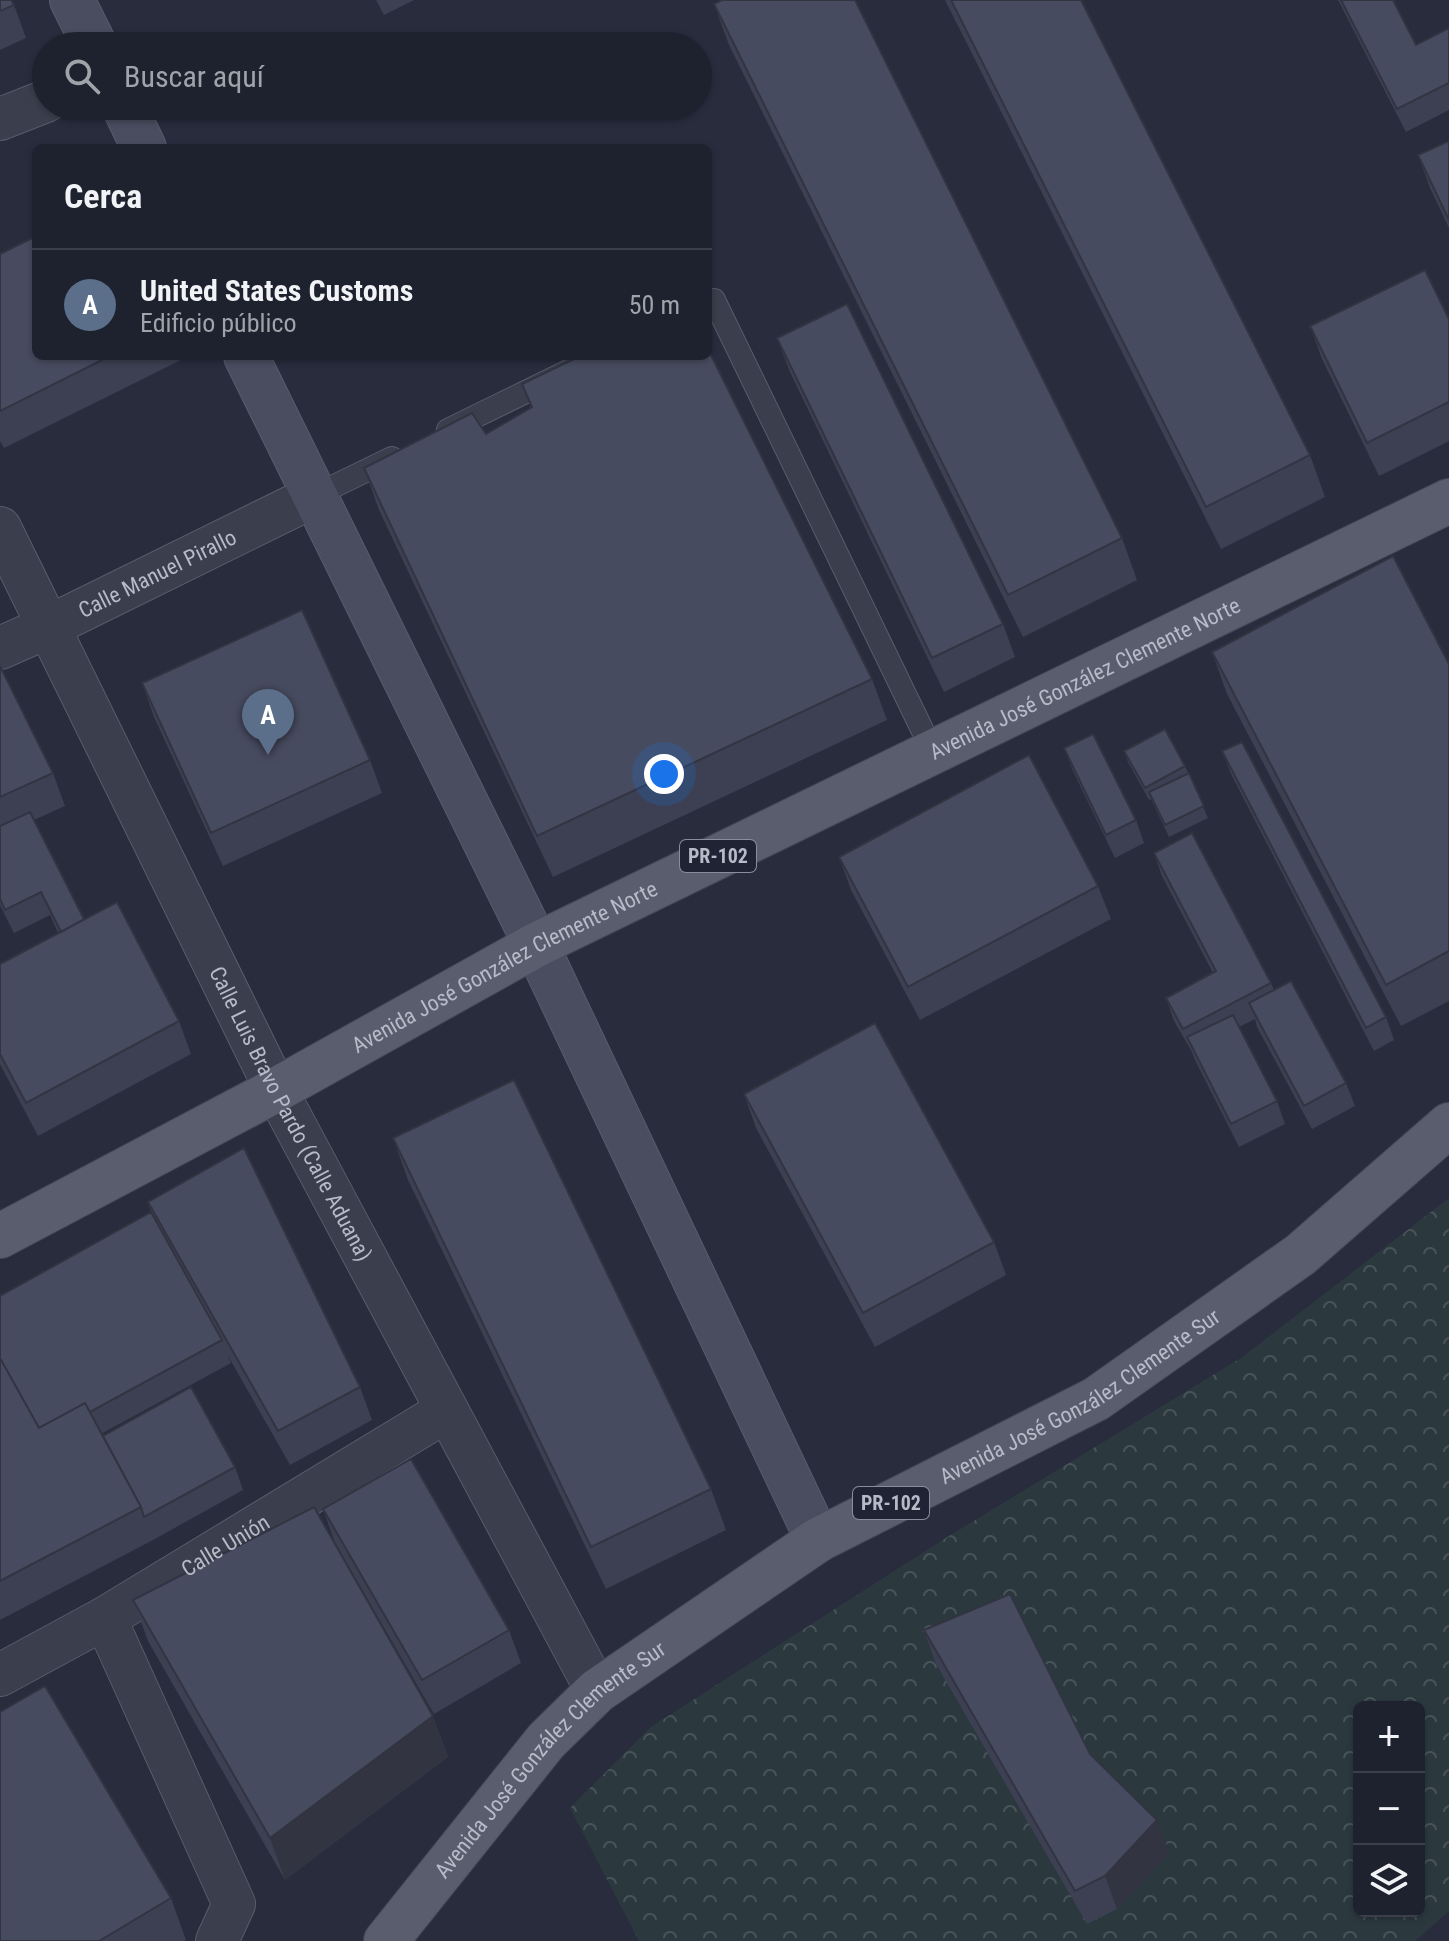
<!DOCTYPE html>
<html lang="es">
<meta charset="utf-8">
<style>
body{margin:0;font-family:"Roboto Condensed",sans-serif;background:#262936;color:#f1f3f6}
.controls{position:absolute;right:24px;bottom:24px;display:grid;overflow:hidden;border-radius:12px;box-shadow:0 2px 6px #0004}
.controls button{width:72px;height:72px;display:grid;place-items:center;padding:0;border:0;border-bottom:2px solid #3c3e4a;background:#1e212e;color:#f1f3f6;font:40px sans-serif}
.you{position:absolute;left:664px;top:774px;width:28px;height:28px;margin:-20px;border:6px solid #fff;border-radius:50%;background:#1a73e8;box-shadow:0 0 0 12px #1a73e833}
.badge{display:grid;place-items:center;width:52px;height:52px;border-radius:50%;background:#97a3ee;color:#fff;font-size:26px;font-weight:700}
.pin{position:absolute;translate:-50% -66px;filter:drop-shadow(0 2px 4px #0008)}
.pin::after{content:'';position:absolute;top:42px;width:28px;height:24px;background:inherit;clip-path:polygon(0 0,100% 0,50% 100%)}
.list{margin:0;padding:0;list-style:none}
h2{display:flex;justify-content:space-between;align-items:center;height:104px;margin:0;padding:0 32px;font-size:34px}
h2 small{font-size:26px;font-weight:400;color:#a1a3aa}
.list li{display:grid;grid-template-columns:52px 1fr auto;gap:24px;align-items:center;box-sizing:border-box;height:112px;padding:0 32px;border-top:2px solid #3c3e4a}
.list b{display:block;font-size:30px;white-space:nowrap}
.list p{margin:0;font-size:26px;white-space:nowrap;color:#a1a3aa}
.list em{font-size:26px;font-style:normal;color:#a1a3aa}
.icon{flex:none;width:44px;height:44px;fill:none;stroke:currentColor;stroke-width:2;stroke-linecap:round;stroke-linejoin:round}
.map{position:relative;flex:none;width:1449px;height:1941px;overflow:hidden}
.search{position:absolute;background:#1e212e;box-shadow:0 2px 6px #0004;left:32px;top:32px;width:680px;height:88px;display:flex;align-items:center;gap:20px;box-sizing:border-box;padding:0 28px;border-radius:44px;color:#a1a3aa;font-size:30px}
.panel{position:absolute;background:#1e212e;box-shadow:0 2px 6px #0004;left:32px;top:144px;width:680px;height:216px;border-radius:12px}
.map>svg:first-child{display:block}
.park{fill:url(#park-crowns);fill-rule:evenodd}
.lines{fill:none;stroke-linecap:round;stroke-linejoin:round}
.lane-casing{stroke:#595c6b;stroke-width:24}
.street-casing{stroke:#595c6b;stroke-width:44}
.secondary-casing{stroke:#595c6b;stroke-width:46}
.primary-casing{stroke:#454757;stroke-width:46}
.lane{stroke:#3b3e4d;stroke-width:22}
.street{stroke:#3b3e4d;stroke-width:42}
.secondary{stroke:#4a4d60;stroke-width:44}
.primary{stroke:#5a5d6d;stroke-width:44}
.wall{fill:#3d4052}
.shaded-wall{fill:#323442}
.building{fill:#474b5f;stroke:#323442;stroke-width:2}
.labels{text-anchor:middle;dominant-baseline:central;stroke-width:6;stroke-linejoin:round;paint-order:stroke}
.shield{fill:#202333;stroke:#8a8d9b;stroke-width:2}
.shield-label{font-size:20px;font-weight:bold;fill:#b8bac8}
.street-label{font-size:22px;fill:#b8bac8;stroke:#202333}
</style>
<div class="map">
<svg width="1449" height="1941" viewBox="0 0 1449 1941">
<defs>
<pattern id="park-crowns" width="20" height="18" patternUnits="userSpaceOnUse" patternTransform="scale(2)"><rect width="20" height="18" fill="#2b393f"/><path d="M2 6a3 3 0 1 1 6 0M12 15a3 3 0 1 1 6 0" fill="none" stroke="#485459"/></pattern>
</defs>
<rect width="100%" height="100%" fill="#282c3d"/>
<path class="park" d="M1449,1198V1911L1415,1941H639L570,1808L651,1727L949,1536L1241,1358ZM1359,1707H1419V1911H1359Z"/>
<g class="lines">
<defs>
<path id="lane" d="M708,303L714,300L933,752
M448,430L599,356
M314,496L392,458"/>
<g id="street">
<path d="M0,119L46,101"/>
<path id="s1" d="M0,528L276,1090L597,1691"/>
<path id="s2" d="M0,648L50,626L314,496"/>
<path d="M105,1618L234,1904L217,1941"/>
<path id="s3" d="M0,1675L105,1618L446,1411"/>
</g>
<path id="secondary" d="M72,0L95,46
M124,106L144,148
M246,356L536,945L818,1540"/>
<g id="primary">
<path id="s4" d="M0,1236L276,1090L536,945L1449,501"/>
<path id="s5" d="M386,1941L546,1741L597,1691L818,1540L1096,1399L1300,1255L1449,1125"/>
</g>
</defs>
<use href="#lane" class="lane-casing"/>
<use href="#street" class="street-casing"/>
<use href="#secondary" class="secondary-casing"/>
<use href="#primary" class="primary-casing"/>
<use href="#lane" class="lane"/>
<use href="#street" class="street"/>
<use href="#secondary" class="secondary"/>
<use href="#primary" class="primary"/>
</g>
<path class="wall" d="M0,0L14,5L26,38L0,50Z
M376,0H414L384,15Z
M945,0H1081L1310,455L1325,497L1221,549Z
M1338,0H1393L1416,45L1449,28V110L1406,132Z
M714,4L1122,538L1137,580L1023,637L729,45Z
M1449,141V228L1430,188L1418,155Z
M0,254L36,356H180L181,360L4,448L0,441Z
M1449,319V441L1379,476L1322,359L1310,326Z
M777,338L1003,624L1015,657L944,692L790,372Z
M522,384L872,679L887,720L553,877L379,510L364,468L486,434L531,408Z
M1212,652L1449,664V1001L1401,1026L1227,694Z
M0,666L53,773L65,806L34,820L84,919L179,1021L191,1054L38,1136L0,1064V964L58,933L50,915L14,933L0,905Z
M142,683L370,760L382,793L223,866L154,717Z
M1064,748L1136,820L1144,843L1115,858L1073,771Z
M1124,751L1185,766L1208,818L1169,837L1151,799L1149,800L1128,762Z
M1222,751L1386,1017L1394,1040L1374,1051L1231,774Z
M1154,853L1271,983L1274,990L1346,1083L1355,1106L1312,1129L1257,1027L1255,1019L1239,1027L1277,1101L1285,1124L1239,1147L1195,1060L1192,1052L1174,1021L1166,998L1213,973L1162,876Z
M839,857L1098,886L1111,919L920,1020L851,890Z
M744,1094L994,1242L1006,1275L875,1347L756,1128Z
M393,1138L711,1489L726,1530L606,1589L408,1180Z
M148,1202L360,1387L372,1420L290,1465L227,1354L231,1363L101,1434L103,1436L235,1467L243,1490L153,1540L0,1620V1296L151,1212Z
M323,1509L509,1630L521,1663L434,1714L335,1543Z
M133,1600L433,1716L448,1757L285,1880L148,1641Z
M924,1630L1090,1754L1170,1853L1117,1909L1087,1924L936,1664Z
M171,1898L186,1940L184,1941H0Z"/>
<path class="shaded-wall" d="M433,1716L448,1757L285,1880L270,1838Z
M1157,1820L1170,1853L1117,1909L1105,1876Z"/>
<path class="building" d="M0,0H11L14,5L0,11Z
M722,0H855L1122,538L1008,595L714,4Z
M951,0H1081L1310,455L1206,507Z
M1341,0H1393L1416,45L1449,28V83L1397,109Z
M1449,141V220L1418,155Z
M36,236V356H110L0,411V254Z
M1425,270L1449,319V402L1367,443L1310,326Z
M847,304L1003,624L932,658L777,338Z
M708,349L872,679L537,836L364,468L472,413L486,434L532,407L522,384L580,356H708Z
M1393,556L1449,664V951L1386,985L1212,652Z
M302,610L370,760L211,833L142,683Z
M0,666L53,773L0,797Z
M1165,729L1185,766L1145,788L1124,751Z
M1093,734L1136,820L1106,835L1064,748Z
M1242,742L1386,1017L1366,1028L1222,751Z
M1029,755L1098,886L908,987L839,857Z
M1189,773L1204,806L1165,825L1149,792Z
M30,812L84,919L61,932L41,892L5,910L0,899V826Z
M1192,833L1271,983L1183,1029L1166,998L1216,971L1154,853Z
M117,902L179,1021L26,1103L0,1054V964Z
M1291,981L1346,1083L1304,1106L1249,1003Z
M1233,1015L1277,1101L1231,1124L1187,1037Z
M875,1023L994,1242L863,1313L744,1094Z
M514,1080L711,1489L591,1547L393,1138Z
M244,1148L360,1387L278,1431L148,1202Z
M151,1212L222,1340L90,1412L85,1403L39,1428L0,1358V1296Z
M0,1358L39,1428L85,1403L141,1507L0,1581Z
M191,1387L235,1467L144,1517L141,1507L103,1436Z
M411,1459L509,1630L422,1680L323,1509Z
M314,1507L433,1716L270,1838L133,1600Z
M1010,1594L1090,1754L1157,1820L1105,1876L1075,1891L924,1630Z
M45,1686L171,1898L99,1941H0V1712Z"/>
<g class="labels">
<g class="shield">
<rect x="680" y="840" width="76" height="32" rx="6"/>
<rect x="853" y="1487" width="76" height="32" rx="6"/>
</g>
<g class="shield-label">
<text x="718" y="856">PR-102</text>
<text x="891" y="1503">PR-102</text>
</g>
<g class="street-label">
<text stroke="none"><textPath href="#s2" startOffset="174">Calle Manuel Pirallo</textPath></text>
<text stroke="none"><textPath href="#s4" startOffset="1220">Avenida José González Clemente Norte</textPath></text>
<text stroke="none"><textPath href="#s4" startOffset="572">Avenida José González Clemente Norte</textPath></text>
<text stroke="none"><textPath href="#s1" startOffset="654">Calle Luis Bravo Pardo (Calle Aduana)</textPath></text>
<text stroke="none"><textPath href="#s5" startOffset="894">Avenida José González Clemente Sur</textPath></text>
<text stroke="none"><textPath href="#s3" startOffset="260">Calle Unión</textPath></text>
<text stroke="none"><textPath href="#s5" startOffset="246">Avenida José González Clemente Sur</textPath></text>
</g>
</g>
</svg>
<div class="controls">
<button>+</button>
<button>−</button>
<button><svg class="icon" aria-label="layers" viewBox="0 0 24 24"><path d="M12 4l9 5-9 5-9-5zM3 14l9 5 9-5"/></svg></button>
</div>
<div class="you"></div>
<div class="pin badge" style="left:268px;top:755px;background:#5c6f8a">A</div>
<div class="search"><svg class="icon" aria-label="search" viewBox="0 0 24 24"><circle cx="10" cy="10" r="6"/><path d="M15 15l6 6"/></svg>Buscar aquí</div>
<section class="panel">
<h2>Cerca<small></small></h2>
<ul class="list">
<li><span class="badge" style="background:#5c6f8a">A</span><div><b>United States Customs</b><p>Edificio público</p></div><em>50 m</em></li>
</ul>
</section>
</div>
